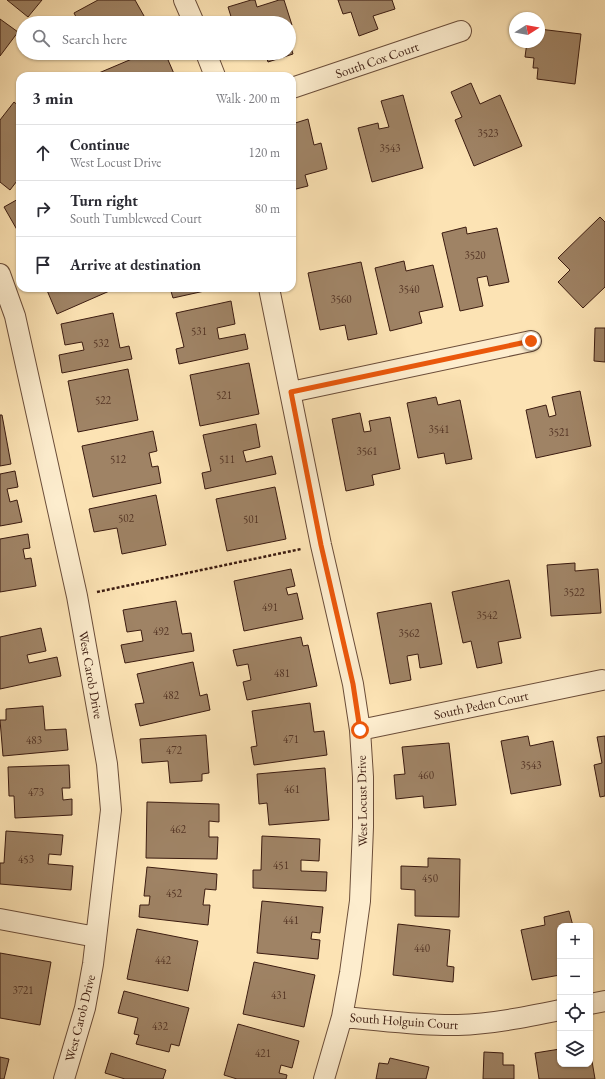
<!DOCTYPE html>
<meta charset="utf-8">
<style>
body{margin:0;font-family:"EB Garamond",serif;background:#f7f7f7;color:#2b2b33}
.controls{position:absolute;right:12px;bottom:12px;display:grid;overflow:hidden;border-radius:8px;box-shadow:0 1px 3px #0004}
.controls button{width:36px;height:36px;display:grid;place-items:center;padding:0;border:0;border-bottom:1px solid #e1e1e2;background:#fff;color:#2b2b33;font:20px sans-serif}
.compass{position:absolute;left:509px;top:12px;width:36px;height:36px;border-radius:50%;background:#fff;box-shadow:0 1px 3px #0004;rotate:79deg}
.stop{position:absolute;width:12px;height:12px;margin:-9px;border:3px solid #ea580c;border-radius:50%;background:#fff}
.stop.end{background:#ea580c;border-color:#fff;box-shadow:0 1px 4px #0008}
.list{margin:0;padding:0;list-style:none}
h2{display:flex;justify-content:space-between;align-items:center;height:52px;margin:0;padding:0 16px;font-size:17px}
h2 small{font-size:13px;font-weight:400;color:#7c7c81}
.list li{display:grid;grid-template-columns:26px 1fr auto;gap:12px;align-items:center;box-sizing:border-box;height:56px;padding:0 16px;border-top:1px solid #e1e1e2}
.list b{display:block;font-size:15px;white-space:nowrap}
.list p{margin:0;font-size:13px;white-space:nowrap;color:#7c7c81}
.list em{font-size:13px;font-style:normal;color:#7c7c81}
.icon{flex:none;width:22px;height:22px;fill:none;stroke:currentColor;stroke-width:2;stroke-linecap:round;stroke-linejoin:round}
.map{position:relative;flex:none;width:605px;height:1079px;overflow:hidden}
.search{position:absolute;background:#fff;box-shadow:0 1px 3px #0004;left:16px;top:16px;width:280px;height:44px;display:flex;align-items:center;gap:10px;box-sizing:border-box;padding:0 14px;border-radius:22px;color:#7c7c81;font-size:15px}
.panel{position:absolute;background:#fff;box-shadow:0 1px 3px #0004;left:16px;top:72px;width:280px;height:220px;border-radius:12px}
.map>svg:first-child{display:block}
.building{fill:#9f8365;stroke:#3b1b10}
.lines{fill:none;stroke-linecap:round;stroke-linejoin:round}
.street-casing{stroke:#6b4d39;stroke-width:22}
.path{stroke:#3b1b10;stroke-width:2.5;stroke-dasharray:3 2;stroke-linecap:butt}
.street{stroke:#fdedce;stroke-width:20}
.route{stroke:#ea580c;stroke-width:5}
.labels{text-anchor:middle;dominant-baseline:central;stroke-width:4;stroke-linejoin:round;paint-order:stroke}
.number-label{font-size:11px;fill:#543525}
.street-label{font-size:13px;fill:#3b1b10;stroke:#fdedce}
</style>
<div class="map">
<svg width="605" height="1079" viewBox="0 0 605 1079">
<rect width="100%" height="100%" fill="#fce3b4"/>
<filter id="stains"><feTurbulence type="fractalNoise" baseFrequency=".005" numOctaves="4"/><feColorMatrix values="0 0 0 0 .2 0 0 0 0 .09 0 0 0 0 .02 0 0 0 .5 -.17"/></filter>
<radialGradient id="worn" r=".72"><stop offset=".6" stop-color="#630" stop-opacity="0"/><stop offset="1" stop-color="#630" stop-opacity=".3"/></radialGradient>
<path class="building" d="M7,0H42L28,17Z
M98,0H135L148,23H79L74,13Z
M251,0H255L257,7L279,0H284L292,25H289V23H233L228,7Z
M338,0H392L395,9L373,16L378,29L359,36L351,12L343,14Z
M0,19L18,32L0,56Z
M539,29L581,34L575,84L537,79L538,68H533L534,58L525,57L527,42H539Z
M289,41L293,54L268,62L265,53H289Z
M95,53H108L98,59Z
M146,53H165L175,76H95L94,75Z
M242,53H263L244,59Z
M471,83L480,104L500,95L522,146L474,166L455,120L462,117L451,92Z
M403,95L423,168L372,182L358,128L378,123L379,129L389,127L381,101Z
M14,102L20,107V177L10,190L0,182V120Z
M308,119L314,145L321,143L327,169L305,175L308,186L292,190V124Z
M20,198V235L4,207Z
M600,217L605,222V287L583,308L558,282L570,270L558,258Z
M466,227L467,234L497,228L509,282L489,286L487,276L477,278L483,306L460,311L442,233Z
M404,261L406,271L433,265L443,307L419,312L422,323L390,331L375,268Z
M361,262L377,334L348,340L345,325L320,330L308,273Z
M46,288H113L114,289L57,314Z
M170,288H218L173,298Z
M231,301L235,324L217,328L219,339L245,334L248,349L179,364L176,349L184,347L176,313Z
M113,313L120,348L129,346L132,359L62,373L59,355L84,350L82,342L65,345L61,324Z
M595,328H605V362L594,361Z
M249,363L259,414L200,426L190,375Z
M128,369L138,420L78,432L68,381Z
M580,391L591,446L536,458L526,410L546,405L549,417L556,415L552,397Z
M436,397L438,405L460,400L472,459L446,464L444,453L418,458L407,403Z
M360,413L364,432L371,431L369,421L390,417L400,469L372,475L374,485L346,491L332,419Z
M0,415H2L11,464L0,466Z
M256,424L260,447L243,451L246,462L272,456L276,474L205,489L202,473L211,471L203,435Z
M153,431L157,451L149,453L152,467L158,466L161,483L93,497L82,446Z
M15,471L18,487L7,489L10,502L17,500L22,522L0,526V474Z
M275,487L286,539L227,551L216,499Z
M156,495L166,545L122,554L117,528L94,532L89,509Z
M28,534L30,548L23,549L25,559L31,558L36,586L0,592V539Z
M575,563V571L598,569L601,613L551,616L547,565Z
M291,569L295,586L286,588L288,595L297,593L303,619L244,631L234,581Z
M509,580L521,638L498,642L502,663L477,668L471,641L463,643L452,592Z
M176,601L182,634L191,633L194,651L125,663L121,645L143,641L141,630L127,632L123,610Z
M431,603L442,664L420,668L418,654L407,656L411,680L390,684L377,613Z
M41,628L46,651L27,655L29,663L57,657L61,676L0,689V637Z
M301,637L303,646L308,645L317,686L247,700L243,682L251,680L248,664L237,666L233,650Z
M193,662L200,696L207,694L210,710L140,726L135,704L144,703L137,674Z
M310,703L314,732L324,731L327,755L254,765L251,747L257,746L252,711Z
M43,706L45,730L66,729L68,750L3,756L0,720H6V709Z
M206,735L209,773L202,774V781L170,783L168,761L142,763L140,739Z
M528,736L530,746L553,741L561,785L511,794L501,741Z
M605,736V796L600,797L594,765L602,763L597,737Z
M449,743L456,805L424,808L423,796L396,799L394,775L405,774L402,747Z
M69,765L70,788H62L63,800L72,799V815L15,818L14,796H9L8,767Z
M325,768L329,820L269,825L267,803L259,804L257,774Z
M147,802L219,804V822L209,821V837H218L217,859L146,858Z
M6,831L63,835L61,855L49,854L48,864L73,866L71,890L0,884V863H4Z
M262,836L320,839L319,861L301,860V871L327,872L326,891L253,888V870H261Z
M428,858L460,859L459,917L415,916V890L401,889V866L428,867Z
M147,867L217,874L216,890L205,889L203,905H210L208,925L139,917L140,905H149L150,896H144Z
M262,901L323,907L320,933L312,932L311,939L320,940L318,959L257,953Z
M569,911L573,926H560V975L532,980L521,930L545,925L544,917Z
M398,924L450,930L447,966L454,967L453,982L393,975Z
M137,929L198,941L188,991L127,979Z
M0,953L51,962L40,1025L0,1018Z
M254,962L315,975L304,1027L243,1014Z
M124,991L189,1008L179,1046L171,1044L169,1052L136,1044L139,1035L134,1034L138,1018L118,1013Z
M238,1024L299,1041L292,1068L281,1065L279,1073L287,1075L286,1079H237L224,1075Z
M560,1049V1064H590V1061H592L595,1079H539L535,1053Z
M484,1052L503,1053V1065H514V1079H483Z
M111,1053L166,1070L163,1079H125L105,1073Z
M0,1057L9,1059L4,1079H0Z
M390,1058L429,1067L426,1079H376L379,1063L388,1064Z"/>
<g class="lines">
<defs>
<path id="street" d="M184,0L194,23
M206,53L215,76
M292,88L461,31
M0,274L15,316L77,596L107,764L111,810L93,964L85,1008L64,1079
M269,288L321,545L353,684L360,730L363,777V827L360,901L350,973L342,1017L324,1079
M291,392L531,341
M360,730L602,680
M0,919L96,937
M590,1004L605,1001
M342,1017C381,1020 419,1026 458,1025C492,1024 526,1017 560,1010"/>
</defs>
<use href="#street" class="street-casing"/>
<path class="path" d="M97,592L301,549"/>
<use href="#street" class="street"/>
</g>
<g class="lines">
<path class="route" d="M360,730L353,684L321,545L291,392L531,341"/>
</g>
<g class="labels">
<g class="number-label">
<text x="488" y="133">3523</text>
<text x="390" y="148">3543</text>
<text x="475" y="255">3520</text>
<text x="409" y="289">3540</text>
<text x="341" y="299">3560</text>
<text x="199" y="331">531</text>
<text x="101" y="343">532</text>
<text x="224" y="395">521</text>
<text x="103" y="400">522</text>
<text x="439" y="429">3541</text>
<text x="559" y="432">3521</text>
<text x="367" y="451">3561</text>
<text x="118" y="459">512</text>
<text x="227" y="459">511</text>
<text x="126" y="518">502</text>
<text x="251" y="519">501</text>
<text x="574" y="592">3522</text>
<text x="270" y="607">491</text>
<text x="487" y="615">3542</text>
<text x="161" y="631">492</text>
<text x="409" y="633">3562</text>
<text x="282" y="673">481</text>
<text x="171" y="695">482</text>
<text x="291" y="739">471</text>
<text x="34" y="740">483</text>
<text x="174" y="750">472</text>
<text x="531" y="765">3543</text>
<text x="426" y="775">460</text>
<text x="292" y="789">461</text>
<text x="36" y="792">473</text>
<text x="178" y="829">462</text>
<text x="26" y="859">453</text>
<text x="281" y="865">451</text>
<text x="430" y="878">450</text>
<text x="174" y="893">452</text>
<text x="291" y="920">441</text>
<text x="422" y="948">440</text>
<text x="163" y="960">442</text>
<text x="23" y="990">3721</text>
<text x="279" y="995">431</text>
<text x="160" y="1026">432</text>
<text x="263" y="1053">421</text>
</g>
<g class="street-label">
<text transform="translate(377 60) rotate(-19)">South Cox Court</text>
<text transform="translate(91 675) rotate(80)">West Carob Drive</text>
<text transform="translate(481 705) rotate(-12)">South Peden Court</text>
<text transform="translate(362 801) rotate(-91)">West Locust Drive</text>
<text transform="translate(80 1018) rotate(-76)">West Carob Drive</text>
<text transform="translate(404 1021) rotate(4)">South Holguin Court</text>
</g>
</g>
<rect width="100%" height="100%" filter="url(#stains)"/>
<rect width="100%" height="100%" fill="url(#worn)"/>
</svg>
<div class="controls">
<button>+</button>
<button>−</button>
<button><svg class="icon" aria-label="locate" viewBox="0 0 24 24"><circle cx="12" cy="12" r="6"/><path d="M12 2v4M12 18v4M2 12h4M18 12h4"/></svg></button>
<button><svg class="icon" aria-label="layers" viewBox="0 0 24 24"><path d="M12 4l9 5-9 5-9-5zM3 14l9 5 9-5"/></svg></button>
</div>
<svg class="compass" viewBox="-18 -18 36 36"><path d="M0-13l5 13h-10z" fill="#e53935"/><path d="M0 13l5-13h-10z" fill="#7c7c81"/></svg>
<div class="stop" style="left:360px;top:730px"></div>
<div class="stop end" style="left:531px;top:341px"></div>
<div class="search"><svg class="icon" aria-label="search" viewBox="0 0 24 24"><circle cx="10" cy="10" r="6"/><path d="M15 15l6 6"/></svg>Search here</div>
<section class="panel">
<h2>3 min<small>Walk · 200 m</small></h2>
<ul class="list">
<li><svg class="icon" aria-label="ahead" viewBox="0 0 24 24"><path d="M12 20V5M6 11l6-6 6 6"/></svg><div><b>Continue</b><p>West Locust Drive</p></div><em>120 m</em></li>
<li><svg class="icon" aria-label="right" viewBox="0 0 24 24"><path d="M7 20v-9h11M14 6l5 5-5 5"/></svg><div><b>Turn right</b><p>South Tumbleweed Court</p></div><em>80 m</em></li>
<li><svg class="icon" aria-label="arrive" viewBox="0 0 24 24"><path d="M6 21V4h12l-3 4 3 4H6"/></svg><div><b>Arrive at destination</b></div></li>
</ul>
</section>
</div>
